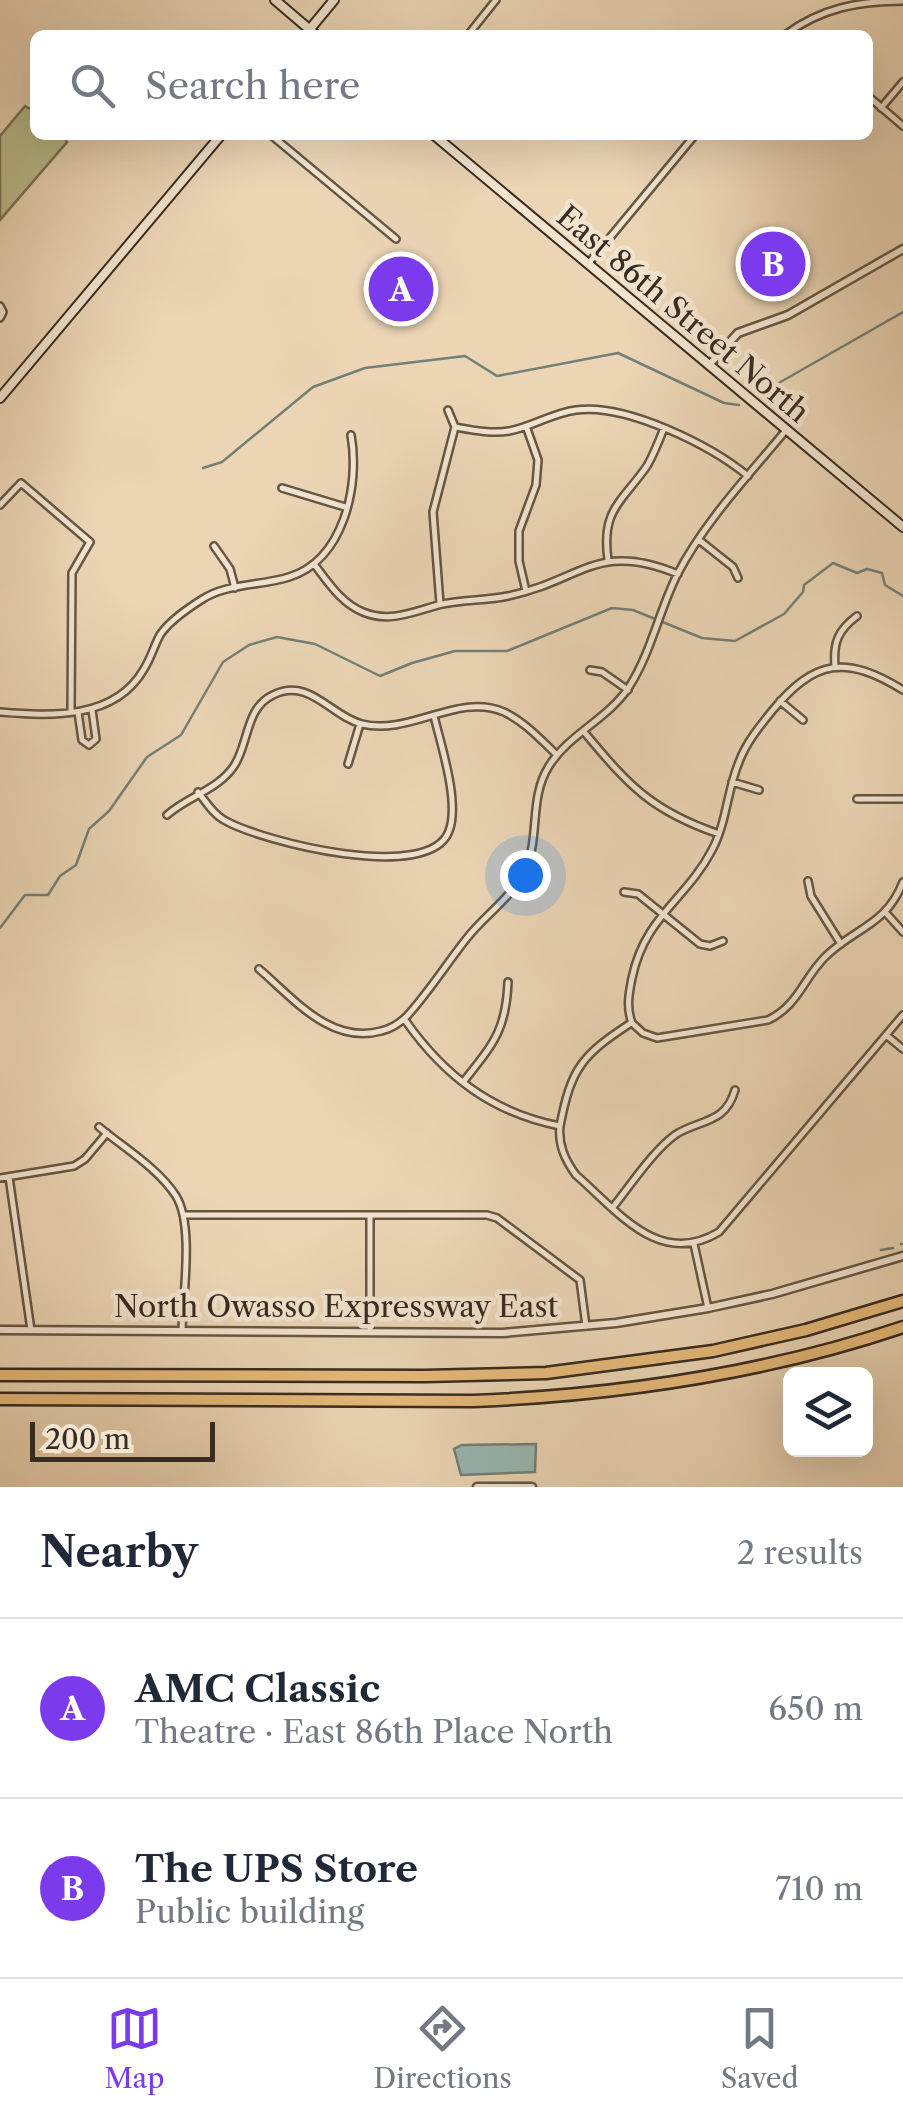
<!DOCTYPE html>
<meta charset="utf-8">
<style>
body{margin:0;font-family:"Libre Caslon Text",serif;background:#f2f2f3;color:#1f2937}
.controls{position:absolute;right:30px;bottom:30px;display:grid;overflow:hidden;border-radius:15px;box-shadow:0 10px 40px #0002}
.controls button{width:90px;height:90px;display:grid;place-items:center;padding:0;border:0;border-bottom:2px solid #e0e1e3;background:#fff;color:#1f2937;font:50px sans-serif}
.scale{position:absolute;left:30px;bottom:25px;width:185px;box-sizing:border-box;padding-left:10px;border:5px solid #382b1f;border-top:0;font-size:28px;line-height:35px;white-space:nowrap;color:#382b1f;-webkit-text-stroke:8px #f2e4cf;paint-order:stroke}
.you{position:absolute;left:525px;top:875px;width:35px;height:35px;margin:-25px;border:8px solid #fff;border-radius:50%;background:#1a73e8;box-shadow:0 0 0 15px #1a73e833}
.badge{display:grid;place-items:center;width:65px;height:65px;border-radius:50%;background:#7c3aed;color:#fff;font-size:32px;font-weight:700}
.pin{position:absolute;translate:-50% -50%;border:5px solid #fff;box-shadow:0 2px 10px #0006}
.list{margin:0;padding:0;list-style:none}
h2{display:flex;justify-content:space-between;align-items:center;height:130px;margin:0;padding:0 40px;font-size:42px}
h2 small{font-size:32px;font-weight:400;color:#747a83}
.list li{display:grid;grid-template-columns:65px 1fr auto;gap:30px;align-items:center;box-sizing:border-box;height:180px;padding:0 40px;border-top:2px solid #e0e1e3}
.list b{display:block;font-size:38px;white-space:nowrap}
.list p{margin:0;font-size:32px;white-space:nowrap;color:#747a83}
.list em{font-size:32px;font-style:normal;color:#747a83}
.icon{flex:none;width:55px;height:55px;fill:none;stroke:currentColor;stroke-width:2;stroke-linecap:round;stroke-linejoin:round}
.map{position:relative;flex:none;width:903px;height:1487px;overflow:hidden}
.search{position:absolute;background:#fff;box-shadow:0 10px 40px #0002;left:30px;right:30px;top:30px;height:110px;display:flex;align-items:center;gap:25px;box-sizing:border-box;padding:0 35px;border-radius:15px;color:#747a83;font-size:38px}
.sheet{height:490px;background:#fff}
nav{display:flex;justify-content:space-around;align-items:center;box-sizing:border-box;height:140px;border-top:2px solid #e0e1e3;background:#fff;font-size:28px;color:#747a83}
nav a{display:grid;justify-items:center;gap:5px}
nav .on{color:#7c3aed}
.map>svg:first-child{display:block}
.green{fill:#babd8c;stroke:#797456;stroke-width:2.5}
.water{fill:#99b8b3;stroke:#728078;stroke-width:2.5}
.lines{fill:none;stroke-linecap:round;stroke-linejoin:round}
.stream{stroke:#728078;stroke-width:2.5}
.minor-casing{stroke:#655644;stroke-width:10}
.tertiary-casing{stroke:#655644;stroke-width:11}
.secondary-casing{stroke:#382b1f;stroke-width:12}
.motorway-casing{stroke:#382b1f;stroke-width:15}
.minor{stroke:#f2e4cf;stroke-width:5}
.tertiary{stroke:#f2e4cf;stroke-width:6}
.secondary{stroke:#f2e4cf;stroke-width:8}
.motorway{stroke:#e6ba7a;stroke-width:10}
.labels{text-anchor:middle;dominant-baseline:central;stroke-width:9;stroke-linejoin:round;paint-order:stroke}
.street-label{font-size:30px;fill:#382b1f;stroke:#f2e4cf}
</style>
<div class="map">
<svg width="903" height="1487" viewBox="0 0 903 1487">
<rect width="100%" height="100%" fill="#ebd5b5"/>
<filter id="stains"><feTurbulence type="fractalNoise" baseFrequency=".002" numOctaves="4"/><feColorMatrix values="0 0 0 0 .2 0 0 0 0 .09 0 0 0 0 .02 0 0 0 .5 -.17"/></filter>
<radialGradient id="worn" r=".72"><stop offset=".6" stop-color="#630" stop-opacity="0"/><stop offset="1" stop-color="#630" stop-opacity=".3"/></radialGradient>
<path class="green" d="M25,106L35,112V135H63L67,142L0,220V136Z"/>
<path class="water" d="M536,1444L535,1472L461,1475L454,1449L462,1445Z"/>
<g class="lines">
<path class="stream" d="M765,396L777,384L903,312
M203,468L222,462L313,387L365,368L465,356L497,376L618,353L724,403L739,405
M0,928L25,895H48L60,876L76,865L89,829L109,811L147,757L181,735L223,662L249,645L277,637L315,644L380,676L412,663L455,651H507L612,608L633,610L702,638L735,641L784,614L803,592L804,585L833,563L857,573L867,569L882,573L885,585L903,596
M901,1244H903
M881,1250L893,1248"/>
<defs>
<path id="minor" d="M468,35L496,0
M785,35C821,8 859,1 903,1
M868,96L903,126
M881,108L903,82
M271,135L396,239
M588,264L695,135
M0,306L3,312L0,318
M526,426L538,460L536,485L519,531V561L526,591
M455,427C472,430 492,434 509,431C532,427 552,413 576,410C626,403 710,445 748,476
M282,488L345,507
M0,505L21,483L90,542L72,573L71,712
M699,540L733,567L738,578
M214,546L230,569L235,588
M608,560C601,510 621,503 647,466C654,454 659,441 664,428
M314,564C328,582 341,603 363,612C389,623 413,612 438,605C461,599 485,601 508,596C581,581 597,540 678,574
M440,604L433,512L455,427L448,410
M835,666C833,643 838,630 857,616
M590,670L602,672L628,690
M780,701L803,720
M0,712C51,716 115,720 144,669C151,658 154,646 160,635C169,621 187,609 201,600C226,583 261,586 289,577C344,560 360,485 351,435
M78,712L82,740L89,745L96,739L92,710
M585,733C629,786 652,811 719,834
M348,764L360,724
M732,782L759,790
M198,792C206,802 213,814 224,820C262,842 430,884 449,831C460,803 441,745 434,716
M857,799H903
M167,815C187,797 219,789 234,766C249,744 245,708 273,695C310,677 330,716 362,724C410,736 458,692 504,712C525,722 541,740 557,755
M808,881L811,896L841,944
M624,892L638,894L700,944L710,946L723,941
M886,913L903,932
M259,969C294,999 331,1045 381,1031C390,1029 400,1023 407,1016C429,992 447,963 467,938C486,914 513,897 526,868C540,835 529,798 549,766C569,734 608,719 629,687C651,653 659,611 677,575C704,522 749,475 787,429
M405,1020C444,1076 493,1113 560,1126C558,1145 565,1160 576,1175C619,1212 659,1268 719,1232L903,1015
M632,1023C626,1007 629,993 632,978C645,916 686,900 712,850C727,822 727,790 739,762C746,743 759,727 772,711C815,659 846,655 903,690
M632,1023L643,1033L657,1038L768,1020C798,1006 803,979 825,957C854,928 886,926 903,882
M886,1035L903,1049
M464,1081C493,1044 506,1031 508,982
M560,1126C571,1068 582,1055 631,1023
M99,1127C124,1148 158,1168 176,1196C194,1225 183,1295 182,1330
M9,1177L31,1330
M0,1178L74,1166L85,1159L107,1133
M613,1207C630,1186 653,1151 675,1135C699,1119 725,1125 735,1090
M183,1215H487L497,1218L580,1280L586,1326
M370,1215V1332
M694,1244L708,1308"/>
<path id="tertiary" d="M709,365L738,333L788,315L903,249
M0,1330L503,1333L616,1323L708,1308L772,1294L903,1256
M477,1487H532"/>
<path id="secondary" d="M275,0L316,35
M305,35L334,0
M434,135L903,527
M0,398L221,135"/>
<path id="motorway" d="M0,1375L425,1376L546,1373L713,1351L806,1330L903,1301
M0,1399L473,1401C619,1395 764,1374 903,1327"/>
</defs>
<use href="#minor" class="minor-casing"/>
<use href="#tertiary" class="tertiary-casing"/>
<use href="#secondary" class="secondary-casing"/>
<use href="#motorway" class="motorway-casing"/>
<use href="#minor" class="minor"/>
<use href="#tertiary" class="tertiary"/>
<use href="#secondary" class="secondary"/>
<use href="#motorway" class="motorway"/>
</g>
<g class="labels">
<g class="street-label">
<text transform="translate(683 314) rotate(40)">East 86th Street North</text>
<text x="336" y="1306">North Owasso Expressway East</text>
</g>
</g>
<rect width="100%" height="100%" filter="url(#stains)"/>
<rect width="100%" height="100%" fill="url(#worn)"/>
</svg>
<div class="controls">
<button><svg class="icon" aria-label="layers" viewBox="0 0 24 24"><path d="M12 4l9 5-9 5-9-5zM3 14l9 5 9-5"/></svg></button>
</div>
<div class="scale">200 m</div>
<div class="you"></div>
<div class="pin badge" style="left:401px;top:289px">A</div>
<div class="pin badge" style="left:773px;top:264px">B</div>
<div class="search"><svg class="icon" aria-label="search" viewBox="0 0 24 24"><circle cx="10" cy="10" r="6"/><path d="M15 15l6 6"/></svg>Search here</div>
</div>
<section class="sheet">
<h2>Nearby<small>2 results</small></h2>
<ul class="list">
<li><span class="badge">A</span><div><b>AMC Classic</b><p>Theatre · East 86th Place North</p></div><em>650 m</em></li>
<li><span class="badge">B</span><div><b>The UPS Store</b><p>Public building</p></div><em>710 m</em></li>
</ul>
</section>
<nav>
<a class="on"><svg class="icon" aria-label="map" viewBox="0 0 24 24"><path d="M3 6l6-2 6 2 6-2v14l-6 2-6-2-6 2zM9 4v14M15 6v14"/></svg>Map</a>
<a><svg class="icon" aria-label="directions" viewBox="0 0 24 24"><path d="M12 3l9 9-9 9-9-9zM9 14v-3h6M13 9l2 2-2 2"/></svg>Directions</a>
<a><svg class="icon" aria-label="saved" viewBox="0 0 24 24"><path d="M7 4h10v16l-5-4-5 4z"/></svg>Saved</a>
</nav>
